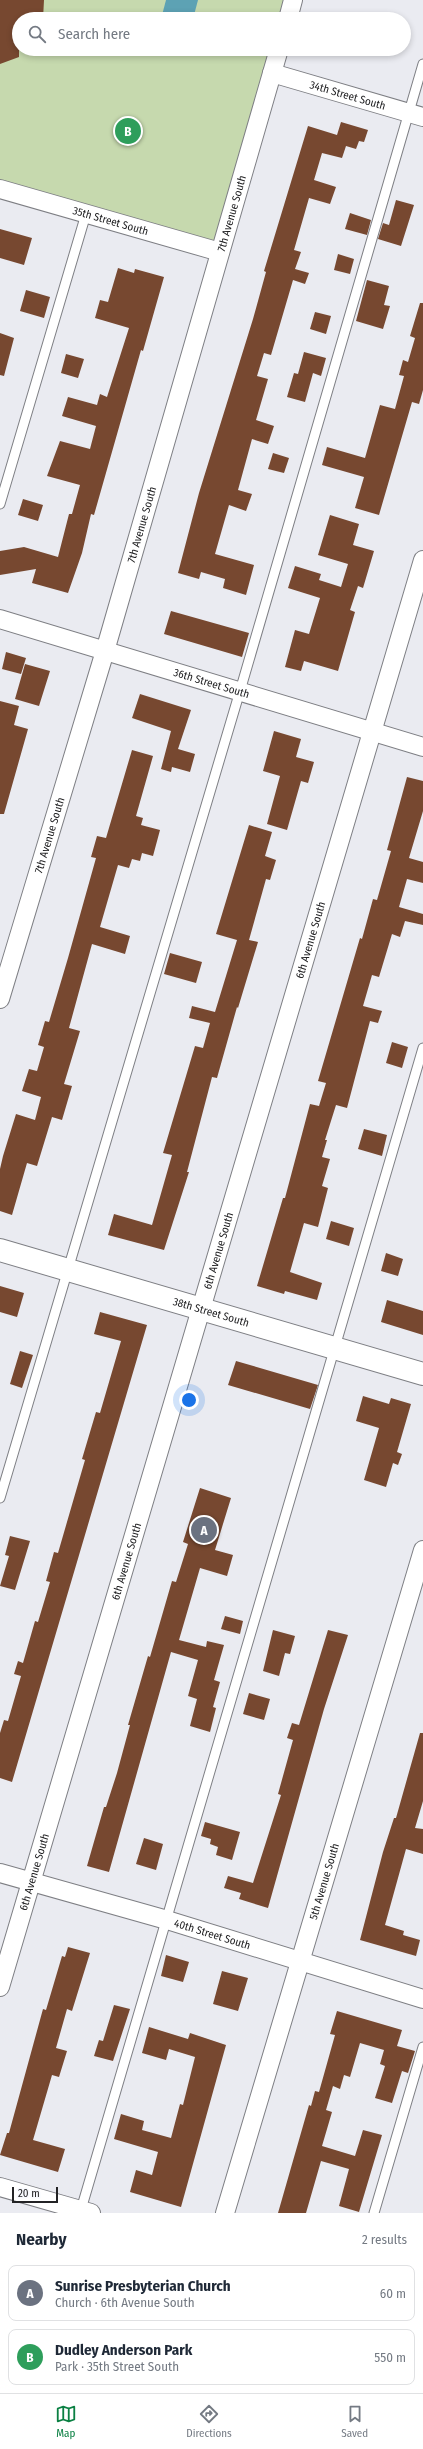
<!DOCTYPE html>
<meta charset="utf-8">
<style>
body{margin:0;font-family:"Fira Sans Condensed",sans-serif;background:#f6f6f7;color:#1f2937}
.scale{position:absolute;left:12px;bottom:10px;width:46px;box-sizing:border-box;padding-left:4px;border:2px solid #232325;border-top:0;font-size:11px;line-height:14px;white-space:nowrap;color:#232325;-webkit-text-stroke:3px #f8f9fe;paint-order:stroke}
.you{position:absolute;left:189px;top:1400px;width:14px;height:14px;margin:-10px;border:3px solid #fff;border-radius:50%;background:#1a73e8;box-shadow:0 0 0 6px #1a73e833}
.badge{display:grid;place-items:center;width:26px;height:26px;border-radius:50%;background:#0b8043;color:#fff;font-size:13px;font-weight:700}
.pin{position:absolute;translate:-50% -50%;border:2px solid #fff;box-shadow:0 1px 4px #0006}
.list{margin:0;padding:0;list-style:none}
h2{display:flex;justify-content:space-between;align-items:center;height:52px;margin:0;padding:0 16px;font-size:17px}
h2 small{font-size:13px;font-weight:400;color:#747a83}
.list li{display:grid;grid-template-columns:26px 1fr auto;gap:12px;align-items:center;box-sizing:border-box;height:56px;margin:0 8px 8px;padding:0 8px;border:1px solid #e0e1e3;border-radius:8px}
.list b{display:block;font-size:15px;white-space:nowrap}
.list p{margin:0;font-size:13px;white-space:nowrap;color:#747a83}
.list em{font-size:13px;font-style:normal;color:#747a83}
.icon{flex:none;width:22px;height:22px;fill:none;stroke:currentColor;stroke-width:2;stroke-linecap:round;stroke-linejoin:round}
.map{position:relative;flex:none;width:423px;height:2213px;overflow:hidden}
.search{position:absolute;background:#fff;box-shadow:0 2px 6px #0003;left:12px;right:12px;top:12px;height:44px;display:flex;align-items:center;gap:10px;box-sizing:border-box;padding:0 14px;border-radius:22px;color:#747a83;font-size:15px}
.sheet{height:180px;background:#fff}
nav{display:flex;justify-content:space-around;align-items:center;box-sizing:border-box;height:56px;border-top:1px solid #e0e1e3;background:#fff;font-size:11px;color:#747a83}
nav a{display:grid;justify-items:center;gap:2px}
nav .on{color:#0b8043}
.map>svg:first-child{display:block}
.green{fill:#c6d9ae}
.water{fill:#5da2b4}
.building{fill:#774830}
.lines{fill:none;stroke-linecap:round;stroke-linejoin:round}
.lane-casing{stroke:#7e7f84;stroke-width:11}
.street-casing{stroke:#7e7f84;stroke-width:20}
.secondary-casing{stroke:#7e7f84;stroke-width:24}
.lane{stroke:#fff;stroke-width:9}
.street{stroke:#fff;stroke-width:18}
.secondary{stroke:#fff;stroke-width:22}
.labels{text-anchor:middle;dominant-baseline:central;stroke-width:4;stroke-linejoin:round;paint-order:stroke}
.street-label{font-size:11px;fill:#232325;stroke:#f8f9fe}
</style>
<div class="map">
<svg width="423" height="2213" viewBox="0 0 423 2213">
<rect width="100%" height="100%" fill="#eaebf1"/>
<path class="green" d="M0,0H293L288,19H19V49H279L220,252L0,189Z"/>
<path class="water" d="M166,0H198L193,19H161Z"/>
<path class="building" d="M0,0H44L43,19H19V57L0,64Z
M341,122L368,130L364,142L359,141L356,149L346,146L342,158L322,153L314,180L336,187L330,204L309,198L294,250L301,252L295,269L309,273L305,284L293,280L271,355L264,353L257,376L268,379L256,420L274,426L268,444L252,439L238,490L252,494L246,511L229,505L215,554L254,565L246,595L223,588L225,579L201,572L199,579L178,573L199,493L253,319L266,272L264,271L308,126L337,135Z
M396,200L414,205L401,246L378,239L383,223L389,225Z
M350,213L371,220L367,235L345,229Z
M0,229L32,238L24,265L0,258Z
M338,254L354,259L350,274L334,270Z
M118,268L134,273L135,269L164,277L143,351L141,350L94,515L91,514L82,553L68,593L32,583L36,569L0,575V551L24,547L58,557L69,514H72L80,485L47,476L60,441L90,449L96,426L62,416L68,397L97,405L100,394L107,397L129,328L95,318L100,300L108,302Z
M367,280L389,286L384,305L390,306L383,329L356,321Z
M26,290L50,297L44,318L20,311Z
M420,303H423V390L419,404L412,402L379,515L355,508L364,477L322,465L327,447L365,458L380,405L395,409L404,376L399,375L403,360L408,362L415,338L410,336Z
M315,312L331,316L326,334L310,329Z
M0,333L14,338L4,376L0,375Z
M304,352L326,358L321,376L313,373L305,402L287,397L294,373L298,374Z
M66,354L84,359L78,378L61,373Z
M273,453L289,458L284,473L268,469Z
M23,499L43,505L38,521L18,515Z
M330,515L359,524L353,545L374,551L363,588L358,586L350,610L355,612L338,671L304,661L301,671L285,667L295,630L309,634L320,598L288,588L295,566L321,574L319,580L341,587L348,564L318,555Z
M171,611L249,633L242,657L164,634Z
M6,652L26,658L21,674L2,669Z
M25,664L50,671L39,706L15,699Z
M140,694L191,710L178,749L195,754L190,772L172,767L171,772L161,769L171,731L132,718Z
M0,701L19,706L14,725L28,729L4,814H0Z
M274,731L301,739L296,757L314,762L308,783L301,781L287,830L267,824L280,776L263,771Z
M132,750L153,756L136,816L143,818L141,825L160,830L153,856L142,853L140,861L132,859L129,868L118,865L100,927L130,936L125,954L92,944L69,1028L80,1031L64,1084L72,1086L62,1120L52,1117L37,1166L27,1163L12,1215L0,1211V1169L3,1156L16,1114L35,1120L41,1097L22,1091L29,1069L37,1071L44,1047L38,1045L45,1021L49,1022L68,958L96,858L91,857L97,836L106,838Z
M407,777L423,781V811L409,858L423,862V883L407,879L399,907L423,914V925L405,921L400,937L392,934L379,977L372,975L363,1006L382,1011L378,1023L370,1021L347,1108L336,1105L325,1140H327L322,1157L330,1159L322,1186L328,1188L318,1227L304,1223L290,1272L322,1283L317,1300L285,1291L284,1294L257,1286L283,1198H285L310,1104L319,1106L326,1083L318,1081L360,938L362,939L373,899L377,900L391,851L387,850Z
M249,825L272,832L265,856L276,860L270,880L266,879L249,940L258,942L238,1008L237,1007L217,1078L212,1077L187,1172H189L164,1250L108,1235L114,1214L152,1225L172,1155L163,1153L195,1046L203,1048L210,1023L189,1018L192,1006L215,1012L237,940L216,934Z
M170,953L202,962L196,983L164,974Z
M392,1042L408,1047L402,1068L386,1063Z
M364,1129L387,1135L382,1156L358,1149Z
M331,1221L354,1228L349,1246L326,1239Z
M386,1253L403,1259L398,1276L381,1271Z
M0,1286L24,1293L17,1317L0,1312Z
M387,1300L423,1311V1335L381,1322Z
M100,1312L147,1325L12,1782L0,1778V1733L4,1720L8,1721L21,1676L14,1674L18,1661L23,1663L35,1621L38,1622L50,1582L46,1581L54,1552L58,1553L85,1460L82,1459L96,1412L100,1413L121,1341L94,1334Z
M20,1351L33,1355L22,1388L10,1384Z
M236,1361L318,1385L310,1409L228,1385Z
M363,1396L389,1404L391,1398L411,1404L397,1452L402,1454L398,1465L393,1463L386,1487L364,1480L379,1428L356,1421Z
M200,1488L231,1498L215,1550L233,1555L227,1576L200,1568L179,1640L206,1647L207,1641L224,1645L214,1680L220,1682L213,1707L216,1708L210,1732L190,1726L197,1699L188,1696L198,1660L171,1652L109,1872L87,1866L104,1807H106L117,1773L130,1725H128L148,1656L150,1657L172,1581L176,1582L188,1544L183,1542Z
M10,1536L30,1541L15,1590L0,1586L9,1556L5,1555Z
M225,1616L243,1621L240,1634L221,1629Z
M273,1630L295,1636L290,1654L285,1653L279,1676L263,1671Z
M328,1630L348,1635L324,1709L268,1908L239,1899L241,1893L224,1888L228,1876L253,1883L281,1795L278,1794L293,1740L287,1738L292,1723L299,1725Z
M249,1693L270,1699L264,1720L243,1714Z
M420,1733H423V1801L415,1828L423,1829V1854L406,1849L385,1925L404,1931L403,1935L420,1940L416,1956L360,1940L383,1852L394,1818H396Z
M205,1822L240,1832L232,1860L216,1855L218,1847L210,1844L211,1839L201,1836Z
M144,1838L163,1844L156,1870L136,1864Z
M68,1947L90,1953L72,2011L67,2009L56,2048L67,2051L59,2077L52,2075L33,2140L65,2149L58,2172L0,2155L7,2133H9L43,2009L46,2010L62,1956L65,1957Z
M166,1955L189,1962L183,1982L161,1976Z
M222,1971L248,1978L238,2011L213,2004Z
M114,2005L130,2009L113,2061L94,2056L99,2040L103,2041Z
M337,2011L402,2030L397,2046L415,2051L408,2073L402,2071L392,2103L375,2098L385,2066L380,2064L384,2050L360,2043L350,2077L344,2075L340,2089L333,2086L326,2110L332,2112L322,2146L355,2156L363,2130L382,2135L359,2212L339,2206L349,2169L321,2161L306,2213H278L309,2105L311,2106L315,2091L319,2092L335,2035L330,2034Z
M149,2027L188,2039L190,2033L226,2045L181,2207L130,2192L136,2170L152,2175L158,2152L114,2139L121,2114L144,2121L142,2130L171,2138L180,2104L183,2105L195,2057L169,2049L166,2060L142,2053Z"/>
<g class="lines">
<defs>
<path id="lane" d="M0,504L86,214
M0,1498L240,691L423,64
M80,2213L423,1048
M374,2213L423,2047"/>
<g id="street">
<path d="M288,19L293,0"/>
<path id="s1" d="M272,73L423,117"/>
<path id="s2" d="M0,189L220,252"/>
<path id="s3" d="M0,619L423,747"/>
<path id="s4" d="M0,999L105,651L279,49"/>
<path id="s5" d="M0,1873L167,1920L423,1999"/>
<path id="s6" d="M0,1987L423,560"/>
<path d="M0,2187L91,2213"/>
<path id="s7" d="M225,2213L423,1550"/>
</g>
<g id="secondary">
<path id="s8" d="M0,1250L423,1374"/>
</g>
</defs>
<use href="#lane" class="lane-casing"/>
<use href="#street" class="street-casing"/>
<use href="#secondary" class="secondary-casing"/>
<use href="#lane" class="lane"/>
<use href="#street" class="street"/>
<use href="#secondary" class="secondary"/>
</g>
<g class="labels">
<g class="street-label">
<text stroke="none"><textPath href="#s1" startOffset="79">34th Street South</textPath></text>
<text stroke="none"><textPath href="#s4" startOffset="819">7th Avenue South</textPath></text>
<text stroke="none"><textPath href="#s2" startOffset="115">35th Street South</textPath></text>
<text stroke="none"><textPath href="#s4" startOffset="495">7th Avenue South</textPath></text>
<text stroke="none"><textPath href="#s3" startOffset="221">36th Street South</textPath></text>
<text stroke="none"><textPath href="#s4" startOffset="171">7th Avenue South</textPath></text>
<text stroke="none"><textPath href="#s6" startOffset="1092">6th Avenue South</textPath></text>
<text stroke="none"><textPath href="#s6" startOffset="768">6th Avenue South</textPath></text>
<text stroke="none"><textPath href="#s8" startOffset="220">38th Street South</textPath></text>
<text stroke="none"><textPath href="#s6" startOffset="444">6th Avenue South</textPath></text>
<text stroke="none"><textPath href="#s6" startOffset="120">6th Avenue South</textPath></text>
<text stroke="none"><textPath href="#s7" startOffset="346">5th Avenue South</textPath></text>
<text stroke="none"><textPath href="#s5" startOffset="221">40th Street South</textPath></text>
</g>
</g>
</svg>
<div class="scale">20 m</div>
<div class="you"></div>
<div class="pin badge" style="left:204px;top:1530px;background:#6b7280">A</div>
<div class="pin badge" style="left:128px;top:131px;background:#2e9e5b">B</div>
<div class="search"><svg class="icon" aria-label="search" viewBox="0 0 24 24"><circle cx="10" cy="10" r="6"/><path d="M15 15l6 6"/></svg>Search here</div>
</div>
<section class="sheet">
<h2>Nearby<small>2 results</small></h2>
<ul class="list">
<li><span class="badge" style="background:#6b7280">A</span><div><b>Sunrise Presbyterian Church</b><p>Church · 6th Avenue South</p></div><em>60 m</em></li>
<li><span class="badge" style="background:#2e9e5b">B</span><div><b>Dudley Anderson Park</b><p>Park · 35th Street South</p></div><em>550 m</em></li>
</ul>
</section>
<nav>
<a class="on"><svg class="icon" aria-label="map" viewBox="0 0 24 24"><path d="M3 6l6-2 6 2 6-2v14l-6 2-6-2-6 2zM9 4v14M15 6v14"/></svg>Map</a>
<a><svg class="icon" aria-label="directions" viewBox="0 0 24 24"><path d="M12 3l9 9-9 9-9-9zM9 14v-3h6M13 9l2 2-2 2"/></svg>Directions</a>
<a><svg class="icon" aria-label="saved" viewBox="0 0 24 24"><path d="M7 4h10v16l-5-4-5 4z"/></svg>Saved</a>
</nav>
